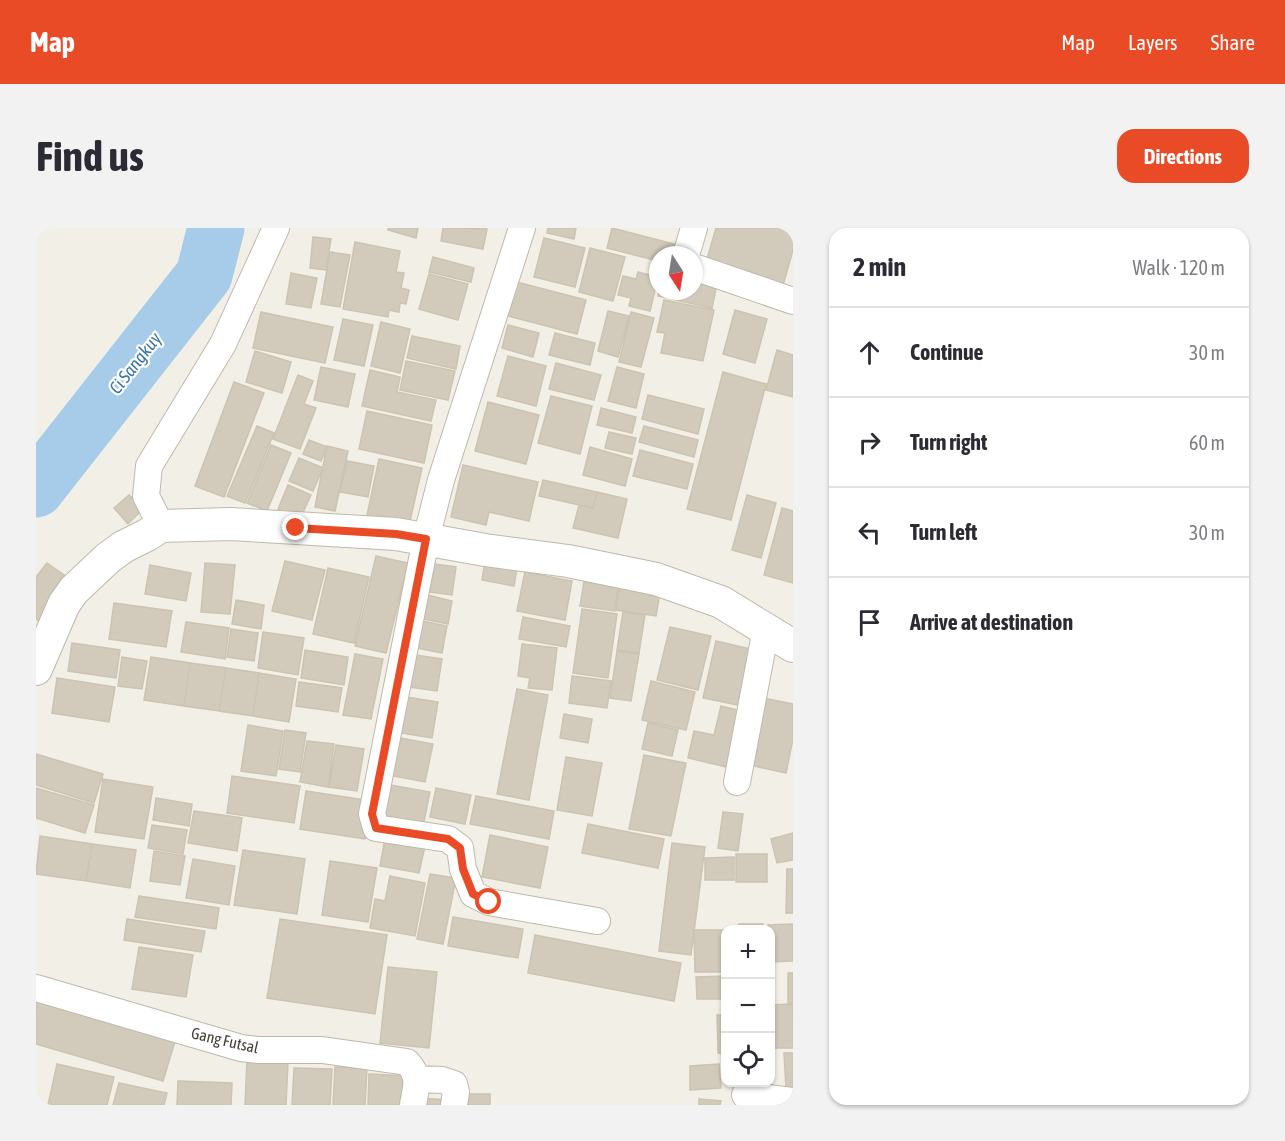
<!DOCTYPE html>
<meta charset="utf-8">
<style>
body{margin:0;font-family:"Asap Condensed",sans-serif;background:#f2f2f3;color:#2b2b33}
.controls{position:absolute;right:18px;bottom:18px;display:grid;overflow:hidden;border-radius:12px;box-shadow:0 2px 4px #0004}
.controls button{width:54px;height:54px;display:grid;place-items:center;padding:0;border:0;border-bottom:2px solid #e1e1e2;background:#fff;color:#2b2b33;font:30px sans-serif}
.compass{position:absolute;left:613px;top:18px;width:54px;height:54px;border-radius:50%;background:#fff;box-shadow:0 2px 4px #0004;rotate:168deg}
.stop{position:absolute;width:18px;height:18px;margin:-14px;border:4px solid #e84b26;border-radius:50%;background:#fff}
.stop.end{background:#e84b26;border-color:#fff;box-shadow:0 2px 6px #0008}
.list{margin:0;padding:0;list-style:none}
h2{display:flex;justify-content:space-between;align-items:center;height:78px;margin:0;padding:0 24px;font-size:26px}
h2 small{font-size:20px;font-weight:400;color:#7c7c81}
.list li{display:grid;grid-template-columns:39px 1fr auto;gap:18px;align-items:center;box-sizing:border-box;height:90px;padding:0 24px;border-top:2px solid #e1e1e2}
.list b{display:block;font-size:22px;white-space:nowrap}
.list em{font-size:20px;font-style:normal;color:#7c7c81}
.icon{flex:none;width:33px;height:33px;fill:none;stroke:currentColor;stroke-width:2;stroke-linecap:round;stroke-linejoin:round}
.map{position:relative;flex:none;width:757px;height:877px;overflow:hidden;border-radius:18px}
header{display:flex;align-items:center;gap:36px;box-sizing:border-box;height:84px;padding:0 30px;background:#e84b26;color:#fff}
header strong{font-size:28px}
nav{display:flex;gap:33px;margin-inline-start:auto;font-size:21px}
.intro{display:flex;align-items:center;justify-content:space-between;box-sizing:border-box;height:144px;padding:0 36px}
h1{margin:0;font-size:42px}
.button{padding:15px 27px;border-radius:18px;background:#e84b26;color:#fff;font-size:21px;font-weight:700}
main{display:flex;gap:36px;padding:0 36px}
aside{flex:1;background:#fff;border-radius:18px;box-shadow:0 2px 4px #0004}
.map>svg:first-child{display:block}
.lines{fill:none;stroke-linecap:round;stroke-linejoin:round}
.river{stroke:#a7ccea;stroke-width:57}
.building{fill:#d2cbbc;stroke:#ccc3b0;stroke-width:1.5}
.minor-casing{stroke:#bfb9ac;stroke-width:28}
.tertiary-casing{stroke:#bfb9ac;stroke-width:34}
.minor{stroke:#fff;stroke-width:26}
.tertiary{stroke:#fff;stroke-width:32}
.route{stroke:#e84b26;stroke-width:8}
.labels{text-anchor:middle;dominant-baseline:central;stroke-width:4.5;stroke-linejoin:round;paint-order:stroke}
.street-label{font-size:16px;fill:#443f36;stroke:#fff}
.water-label{font-size:18px;font-style:italic;fill:#3873a7;stroke:#fff}
</style>
<header>
<strong>Map</strong>
<nav><a>Map</a><a>Layers</a><a>Share</a></nav>
</header>
<div class="intro"><h1>Find us</h1><a class="button">Directions</a></div>
<main>
<div class="map">
<svg width="757" height="877" viewBox="0 0 757 877">
<rect width="100%" height="100%" fill="#f2efe6"/>
<g class="lines">
<path class="river" d="M0,261L168,47L180,0"/>
</g>
<path class="building" d="M352,0H382L380,10L352,2Z
M407,0L451,1L447,21L405,13Z
M512,0H540L538,11L511,5Z
M576,0L638,16L634,27H622V33L571,20Z
M680,0H757V22L746,61L669,38Z
M277,9L295,11L290,42L274,40Z
M508,10L549,20L539,59L498,49Z
M319,14L364,23L360,44L368,45L365,60L373,62L370,76L364,75L363,84L353,82L352,89L307,81Z
M554,20L589,29L577,73L543,64Z
M294,24L314,27L304,79L285,76Z
M397,29L438,40L435,54L393,44Z
M602,44L622,49L614,83L593,78L595,70L582,67L587,48L600,51Z
M255,45L281,50L275,80L250,76Z
M393,46L432,56L422,92L383,81Z
M658,50L681,55L676,80L622,68L623,63H658Z
M473,52L550,72L541,106L464,86Z
M628,72L678,82L667,133L625,125L629,105L621,104Z
M699,82L731,91L719,135L687,126Z
M572,83L593,88L582,129L562,123Z
M225,84L297,99L289,135L217,120Z
M595,84L618,90L605,139L583,134Z
M307,91L337,97L328,138L298,132Z
M345,94L374,101L364,145L335,138Z
M472,97L503,105L497,129L466,120Z
M519,105L559,115L554,137L513,127Z
M376,108L424,118L420,141L371,130Z
M741,122L757,127V169L730,162Z
M219,123L255,134L246,165L210,154Z
M472,128L510,138L500,178L461,168Z
M370,133L419,143L412,172L364,162Z
M520,135L565,147L558,172L513,161Z
M285,139L319,146L312,179L278,172Z
M581,139L608,146L600,180L572,173Z
M334,142L364,149L361,164L400,172L395,193L326,178Z
M687,144L730,156L695,292L651,281Z
M262,147L277,153L268,176L280,180L264,221L237,211Z
M198,154L228,165L188,269L159,258Z
M612,167L668,181L662,206L606,191Z
M515,168L556,178L544,226L502,215Z
M452,174L503,187L490,236L439,223Z
M565,180L600,189L596,205L561,197Z
M331,183L396,197L388,235L323,221Z
M221,198L238,205L209,275L191,268Z
M608,198L662,212L658,229L603,214Z
M573,204L600,210L596,226L569,220Z
M273,212L291,219L285,233L267,226Z
M235,217L255,225L231,283L211,275Z
M291,218L312,223L299,283L279,279Z
M554,219L596,231L589,258L547,247Z
M604,222L657,236L651,261L597,248Z
M263,230L287,240L277,263L253,253Z
M343,231L386,240L372,302L330,292Z
M311,233L338,238L332,269L304,264Z
M427,237L502,254L493,293L453,284L450,297L415,289Z
M507,252L561,264L557,280L503,268Z
M252,257L275,267L264,291L242,281Z
M561,264L591,271L582,310L537,300L543,277L557,280Z
M93,267L107,281L92,296L78,280Z
M711,267L740,275L725,330L696,322Z
M746,280L757,283V355L728,347Z
M340,328L372,335L350,425L319,418Z
M249,333L289,342L276,392L236,383Z
M449,334L481,340L478,358L446,352Z
M11,335L35,352L4,394L0,391V349Z
M169,335L199,337L194,386L165,384Z
M391,335L420,339L416,367L387,363Z
M114,337L155,345L150,373L109,366Z
M292,340L333,349L318,415L277,406Z
M489,344L536,353L529,392L481,383Z
M548,354L582,359L579,383L544,378Z
M583,359L624,365L620,388L580,382Z
M383,365L416,373L412,396L378,389Z
M200,372L228,377L225,401L196,396Z
M78,375L136,383L130,419L73,411Z
M546,381L581,386L572,450L537,445Z
M587,384L609,387L603,425L581,422Z
M487,389L534,398L530,419L483,411Z
M377,391L411,398L406,425L371,418Z
M150,394L193,400L189,431L145,424Z
M634,399L675,408L662,462L621,452Z
M195,401L222,405L218,433L191,429Z
M227,404L268,410L262,447L222,440Z
M680,413L719,422L707,478L667,470Z
M36,415L84,422L80,450L32,443Z
M486,416L521,420L516,462L492,460L494,450L482,448Z
M269,422L312,429L308,457L265,450Z
M581,423L603,426L595,473L574,470Z
M319,426L347,431L335,491L307,487Z
M379,427L406,431L401,463L374,459Z
M86,429L111,433L106,461L82,458Z
M115,429L154,435L148,478L108,472Z
M154,435L190,440L183,483L148,478Z
M190,440L223,445L217,488L183,483Z
M223,445L260,451L253,494L217,488Z
M536,448L575,453L571,480L533,475Z
M21,450L79,459L73,494L16,485Z
M615,453L659,464L650,502L606,492Z
M263,454L306,460L302,484L260,478Z
M481,461L512,467L493,572L461,566Z
M371,469L402,474L396,510L365,505Z
M722,469L757,476V511L750,545L708,536Z
M685,478L709,484L695,540L652,530L658,503L678,507Z
M528,486L556,491L552,515L524,510Z
M612,495L642,502L636,528L606,521Z
M212,497L247,503L240,548L205,543Z
M249,502L270,505L264,544L243,541Z
M359,509L397,516L389,554L352,547Z
M271,513L298,516L292,559L264,554Z
M300,517L328,521L321,563L293,559Z
M0,526L67,546L58,575L0,557Z
M608,527L650,535L635,608L593,601Z
M530,529L566,535L556,588L521,582Z
M196,548L264,558L258,595L191,585Z
M67,551L117,559L108,611L59,604Z
M349,556L394,564L387,598L342,590Z
M0,560L58,577L49,605L0,590Z
M400,560L435,567L429,596L394,589Z
M270,563L335,573L329,611L264,601Z
M440,568L518,583L513,611L434,596Z
M120,570L156,576L153,598L117,592Z
M158,583L206,590L201,623L152,615Z
M687,584L707,586L702,623L682,620Z
M552,596L628,611L622,640L546,625Z
M116,597L151,602L147,626L112,620Z
M757,605V632L741,635L735,611Z
M454,607L512,619L504,660L446,649Z
M4,608L56,616L50,653L0,646Z
M349,610L389,618L383,645L344,638Z
M636,615L669,619L655,727L623,723Z
M56,616L100,622L94,660L50,653Z
M207,622L269,631L261,686L198,677Z
M118,623L149,628L144,657L114,653Z
M700,626H731V654H700Z
M698,629V652H669V630Z
M157,631L199,638L193,677L150,670Z
M294,633L341,640L332,694L286,687Z
M751,641H757V685H750Z
M394,646L420,650L407,716L381,711Z
M354,648L389,655L379,708L334,700L339,671L349,673Z
M103,668L183,680L180,701L99,689Z
M417,689L487,701L482,730L412,718Z
M91,691L169,703L165,724L88,712Z
M244,691L351,707L339,786L231,770Z
M703,696H727V702H703Z
M757,696V733L734,734V702H732V697Z
M658,702H690V744H659Z
M499,707L645,735L638,773L492,745Z
M103,719L157,727L150,769L96,761Z
M352,739L401,744L393,820L344,815Z
M752,745H757V775H752Z
M690,748V771H661L660,749Z
M0,766L141,807L127,853L0,816Z
M757,776V820H736L734,777Z
M681,787H690V825H682Z
M748,825H757V859L750,860Z
M211,832L252,834L250,877H209Z
M21,836L78,849L71,877H12Z
M683,836L685,860L654,862V838Z
M299,839L331,840L329,877H297Z
M258,840L296,841L294,877H256Z
M333,846L373,848L371,877H332Z
M142,853L196,855L195,877H141Z
M83,855L131,865L128,877H77Z
M426,866H454V877H426Z
M383,870L412,872L411,877H382Z
M663,871L685,873L684,877H663Z"/>
<g class="lines">
<defs>
<path id="minor" d="M486,0L405,252L390,311L336,586L340,600L412,611L424,620L427,641L437,666L453,674L561,693
M650,27L658,0
M658,39L757,73
M125,298L110,268L113,238L187,116L240,0
M701,554L730,401
M0,760L205,820L222,822H286L371,834C385,849 380,858 377,877
M381,851L406,852L418,856L420,864L418,877
M709,867L757,873"/>
<path id="tertiary" d="M0,441L28,376L38,362L72,330L87,319L111,307L125,298L194,296L360,306L449,322L532,333L620,351L685,374L757,418"/>
</defs>
<use href="#minor" class="minor-casing"/>
<use href="#tertiary" class="tertiary-casing"/>
<use href="#minor" class="minor"/>
<use href="#tertiary" class="tertiary"/>
</g>
<g class="lines">
<path class="route" d="M260,300L360,306L390,311L336,586L340,600L412,611L424,620L427,641L437,666L453,674"/>
</g>
<g class="labels">
<g class="street-label">
<text transform="translate(189 812) rotate(13)">Gang Futsal</text>
</g>
<g class="water-label">
<text transform="translate(99 135) rotate(-52)">Ci Sangkuy</text>
</g>
</g>
</svg>
<div class="controls">
<button>+</button>
<button>−</button>
<button><svg class="icon" aria-label="locate" viewBox="0 0 24 24"><circle cx="12" cy="12" r="6"/><path d="M12 2v4M12 18v4M2 12h4M18 12h4"/></svg></button>
</div>
<svg class="compass" viewBox="-18 -18 36 36"><path d="M0-13l5 13h-10z" fill="#e53935"/><path d="M0 13l5-13h-10z" fill="#7c7c81"/></svg>
<div class="stop" style="left:453px;top:674px"></div>
<div class="stop end" style="left:260px;top:300px"></div>
</div>
<aside>
<h2>2 min<small>Walk · 120 m</small></h2>
<ul class="list">
<li><svg class="icon" aria-label="ahead" viewBox="0 0 24 24"><path d="M12 20V5M6 11l6-6 6 6"/></svg><div><b>Continue</b></div><em>30 m</em></li>
<li><svg class="icon" aria-label="right" viewBox="0 0 24 24"><path d="M7 20v-9h11M14 6l5 5-5 5"/></svg><div><b>Turn right</b></div><em>60 m</em></li>
<li><svg class="icon" aria-label="left" viewBox="0 0 24 24"><path d="M17 20v-9H6M10 6l-5 5 5 5"/></svg><div><b>Turn left</b></div><em>30 m</em></li>
<li><svg class="icon" aria-label="arrive" viewBox="0 0 24 24"><path d="M6 21V4h12l-3 4 3 4H6"/></svg><div><b>Arrive at destination</b></div></li>
</ul>
</aside>
</main>
